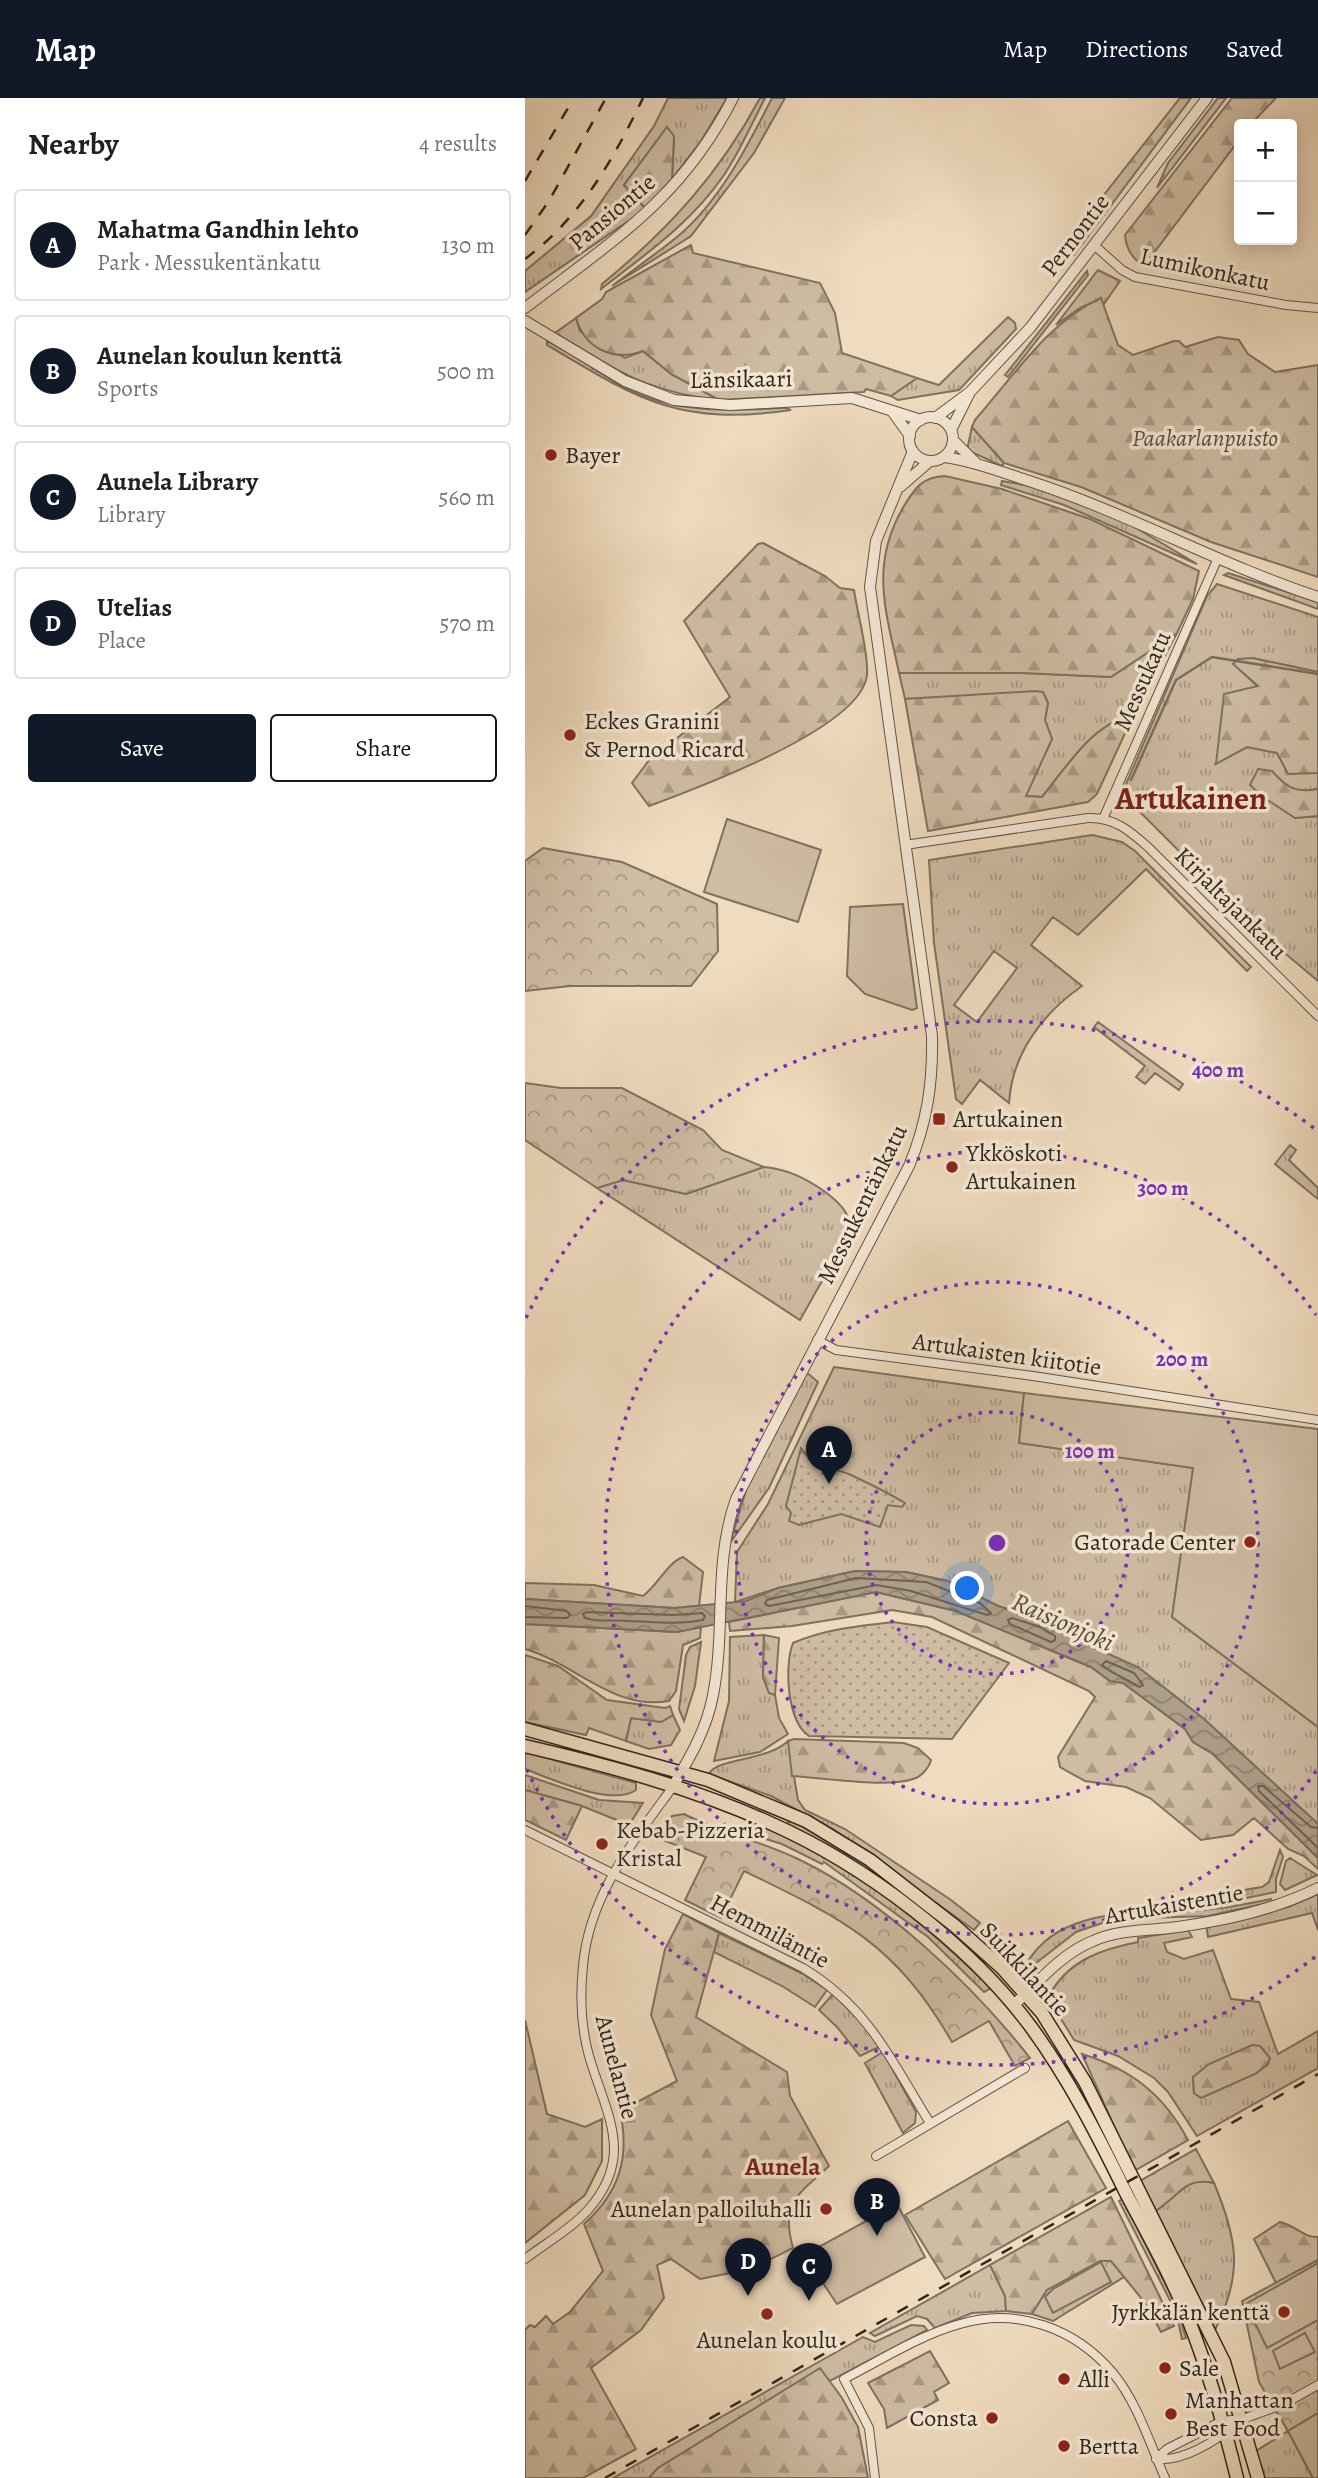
<!DOCTYPE html>
<meta charset="utf-8">
<style>
body{margin:0;font-family:Alegreya,serif;background:#f6f6f6;color:#202124}
.controls{position:absolute;right:21px;top:21px;display:grid;overflow:hidden;border-radius:7px;box-shadow:0 4px 18px #0003}
.controls button{width:63px;height:63px;display:grid;place-items:center;padding:0;border:0;border-bottom:2px solid #e0e0e0;background:#fff;color:#202124;font:35px sans-serif}
.you{position:absolute;left:443px;top:1491px;width:24px;height:24px;margin:-18px;border:5px solid #fff;border-radius:50%;background:#1a73e8;box-shadow:0 0 0 10px #1a73e833}
.badge{display:grid;place-items:center;width:46px;height:46px;border-radius:50%;background:#111827;color:#fff;font-size:23px;font-weight:700}
.pin{position:absolute;translate:-50% -58px;filter:drop-shadow(0 2px 4px #0008)}
.pin::after{content:'';position:absolute;top:37px;width:24px;height:21px;background:inherit;clip-path:polygon(0 0,100% 0,50% 100%)}
.list{margin:0;padding:0;list-style:none}
h2{display:flex;justify-content:space-between;align-items:center;height:91px;margin:0;padding:0 28px;font-size:30px}
h2 small{font-size:23px;font-weight:400;color:#757577}
.list li{display:grid;grid-template-columns:46px 1fr auto;gap:21px;align-items:center;box-sizing:border-box;height:112px;margin:0 14px 14px;padding:0 14px;border:2px solid #e0e0e0;border-radius:7px}
.list b{display:block;font-size:26px;white-space:nowrap}
.list p{margin:0;font-size:23px;white-space:nowrap;color:#757577}
.list em{font-size:23px;font-style:normal;color:#757577}
.actions{display:flex;gap:14px;padding:21px 28px}
.actions a{flex:1;padding:16px 0;border:2px solid #111827;border-radius:7px;text-align:center;font-size:24px;color:#111827}
.actions .main{background:#111827;color:#fff}
.map{position:relative;flex:none;width:793px;height:2380px;overflow:hidden}
header{display:flex;align-items:center;gap:42px;box-sizing:border-box;height:98px;padding:0 35px;background:#111827;color:#fff}
header strong{font-size:33px}
nav{display:flex;gap:38px;margin-inline-start:auto;font-size:24px}
main{display:flex}
aside{flex:1;background:#fff}
.map>svg:first-child{display:block}
.grass{fill:url(#grass-tufts);stroke:#7e7260;stroke-width:2;fill-rule:evenodd}
.forest{fill:url(#forest-firs);stroke:#7e7260;stroke-width:2}
.park{fill:url(#park-crowns);stroke:#7e7260;stroke-width:2}
.garden{fill:url(#garden-dots);stroke:#7e7260;stroke-width:2}
.pitch{fill:#cebca3;stroke:#7e7260;stroke-width:2}
.water{fill:url(#water-waves);stroke:#7b6e5e;stroke-width:2}
.lines{fill:none;stroke-linecap:round;stroke-linejoin:round}
.shore{stroke:#6e6253;stroke-width:2}
.stream{stroke:#7b6e5e;stroke-width:2.5}
.minor-casing{stroke:#5f5446;stroke-width:10}
.tertiary-casing{stroke:#5f5446;stroke-width:12}
.primary-casing{stroke:#2f271e;stroke-width:15}
.minor{stroke:#f5e8d5;stroke-width:8}
.tertiary{stroke:#f5e8d5;stroke-width:10}
.primary{stroke:#efdbbe;stroke-width:12}
.rail{stroke:#2f271e;stroke-width:2.5;stroke-dasharray:12 12;stroke-linecap:butt}
.ring{fill:none;stroke:#7b2cbf;stroke-width:3.5;stroke-dasharray:3.5 7}
.poi-dot{fill:#8f2418;stroke:#f5e8d5;stroke-width:2.5}
.labels{text-anchor:middle;dominant-baseline:central;stroke-width:7;stroke-linejoin:round;paint-order:stroke}
.street-label{font-size:24px;fill:#2f271e;stroke:#f5e8d5}
.park-label{font-size:24px;font-style:italic;fill:#574c3f;stroke:#f5e8d5}
.poi-label{font-size:24px;fill:#2f271e;stroke:#f5e8d5;text-anchor:start}
.water-label{font-size:26px;font-style:italic;fill:#554b3e;stroke:#f5e8d5}
.neighbourhood-label{font-size:26px;font-weight:bold;fill:#7a1f14;stroke:#f5e8d5}
.district-label{font-size:32px;font-weight:bold;fill:#7a1f14;stroke:#f5e8d5}
.centre{fill:#7b2cbf;stroke:#f5e8d5;stroke-width:3.5}
.ring-label{font-size:21px;text-anchor:middle;font-weight:bold;fill:#7b2cbf;stroke:#f5e8d5;stroke-width:7;stroke-linejoin:round;paint-order:stroke}
</style>
<header>
<strong>Map</strong>
<nav><a>Map</a><a>Directions</a><a>Saved</a></nav>
</header>
<main>
<aside>
<h2>Nearby<small>4 results</small></h2>
<ul class="list">
<li><span class="badge">A</span><div><b>Mahatma Gandhin lehto</b><p>Park · Messukentänkatu</p></div><em>130 m</em></li>
<li><span class="badge">B</span><div><b>Aunelan koulun kenttä</b><p>Sports</p></div><em>500 m</em></li>
<li><span class="badge">C</span><div><b>Aunela Library</b><p>Library</p></div><em>560 m</em></li>
<li><span class="badge">D</span><div><b>Utelias</b><p>Place</p></div><em>570 m</em></li>
</ul>
<div class="actions"><a class="main">Save</a><a>Share</a></div>
</aside>
<div class="map">
<svg width="793" height="2380" viewBox="0 0 793 2380">
<defs>
<pattern id="grass-tufts" width="24" height="20" patternUnits="userSpaceOnUse" patternTransform="scale(1.75)"><rect width="24" height="20" fill="#cebca3"/><path d="M3 7l-1-3M5 7V3M7 7l1-3M15 17l-1-3M17 17v-4M19 17l1-3" fill="none" stroke="#a89984"/></pattern>
<pattern id="forest-firs" width="22" height="20" patternUnits="userSpaceOnUse" patternTransform="scale(1.75)"><rect width="22" height="20" fill="#cebca3"/><path d="M5 1l3.5 6h-7zM16 11l3.5 6h-7z" fill="#a89984"/></pattern>
<pattern id="park-crowns" width="20" height="18" patternUnits="userSpaceOnUse" patternTransform="scale(1.75)"><rect width="20" height="18" fill="#cebca3"/><path d="M2 6a3 3 0 1 1 6 0M12 15a3 3 0 1 1 6 0" fill="none" stroke="#a89984"/></pattern>
<pattern id="garden-dots" width="8" height="8" patternUnits="userSpaceOnUse" patternTransform="scale(1.75)"><rect width="8" height="8" fill="#cebca3"/><path d="M2 2h.1M6 6h.1" fill="none" stroke="#a89984" stroke-width="1.8" stroke-linecap="round"/></pattern>
<pattern id="water-waves" width="16" height="10" patternUnits="userSpaceOnUse" patternTransform="scale(1.75)"><rect width="16" height="10" fill="#ae9e88"/><path d="M0 5q4-4 8 0t8 0" fill="none" stroke="#8e816f"/></pattern>
</defs>
<rect width="100%" height="100%" fill="#efdbbe"/>
<filter id="stains"><feTurbulence type="fractalNoise" baseFrequency=".00286" numOctaves="4"/><feColorMatrix values="0 0 0 0 .2 0 0 0 0 .09 0 0 0 0 .02 0 0 0 .5 -.17"/></filter>
<radialGradient id="worn" r=".72"><stop offset=".6" stop-color="#630" stop-opacity="0"/><stop offset="1" stop-color="#630" stop-opacity=".3"/></radialGradient>
<path class="grass" d="M143,0H202L176,43L147,81L149,39L142,30L99,87L120,110L115,115L0,194V173L66,118L129,28Z
M235,0H240C227,25 215,53 199,77C167,124 121,156 76,191L77,186C143,132 195,75 235,0Z
M247,0H260L229,55L166,138L87,188C108,172 131,156 152,139C195,103 222,49 247,0Z
M693,0H701L632,90L643,65Z
M573,172L595,183L579,206L576,201L555,210L531,227Z
M562,173L563,177L483,279L480,277Z
M483,219L490,225L491,231L434,292L373,302L366,298L392,280L414,287Z
M51,220L55,233L100,260L118,253L146,276L194,302C120,294 92,272 30,235Z
M22,243C50,256 74,276 101,290C152,316 205,313 260,310L266,312C154,328 114,302 22,247Z
M447,329L479,365L477,368L442,352Z
M477,383L505,388L543,401L606,427L672,466L539,407L476,387Z
M703,475L793,504V511L699,477Z
M692,486L793,519V574L727,560L709,566L733,589L691,665L722,649L752,655L763,675H793V691L775,694L760,689L770,720L793,718V883L737,836L605,704L601,686L682,498Z
M652,535L608,618C569,623 541,670 517,699L500,698L527,641L520,622L523,605L518,595L380,601L374,575H498L586,579Z
M567,737L597,744L610,753L726,869L722,873L621,771L553,837L528,819L506,847L557,888C517,916 487,956 484,1005L455,982L437,1006L431,1001L409,845L404,762ZM469,853L492,870L452,924L429,907Z
M573,924L658,986L654,992L630,975L620,986L611,979L620,968L569,929Z
M765,1047L771,1052L764,1062L793,1090V1101L750,1066Z
M239,1069C262,1071 280,1080 299,1093C337,1121 327,1135 305,1170C294,1187 285,1205 275,1222L72,1090L98,1082L161,1096Z
M309,1269L499,1295L494,1345L669,1370L647,1519L793,1629V1727L679,1621L614,1570L541,1537L519,1523L473,1508L423,1483L381,1474L330,1473L253,1490L210,1504L212,1454L243,1406Z
M281,1274L293,1284L244,1390L205,1445L223,1386Z
M239,1537L238,1579L244,1595L250,1597L254,1620L263,1636L235,1654L189,1663L204,1603L205,1539Z
M176,1544L170,1588L159,1623L154,1611L161,1557L165,1549Z
M148,1617L155,1632L146,1647L124,1651L101,1643L106,1620L136,1624Z
M263,1643L273,1702L280,1712L320,1731L426,1802L455,1825L449,1832L308,1731L246,1698L184,1676C191,1660 243,1663 263,1643Z
M0,1654L111,1685V1692C86,1709 27,1681 0,1671Z
M0,1677L74,1702L118,1705L104,1727L57,1708L0,1692Z
M264,1723L275,1725L337,1763L426,1831L334,1768L261,1727Z
M224,1726C307,1743 406,1832 466,1890L459,1894L403,1839L299,1764L297,1766L257,1746L208,1731L210,1727L221,1731Z
M755,1752L758,1759L751,1781V1794L677,1809L596,1812L737,1789L744,1784Z
M765,1760L792,1777L760,1792L755,1786L761,1763Z
M793,1796V1832L787,1815L683,1839L681,1826L763,1809Z
M746,1801L747,1804L683,1818L589,1821L551,1834L506,1869L502,1865C534,1810 606,1816 660,1813C690,1812 718,1807 746,1801Z
M663,1832L667,1839L639,1845L642,1854L659,1861L688,1852L706,1901L734,1904L753,1956L793,1933V1970L672,2038L643,1994L629,1980L593,1958L549,1942L522,1898L523,1893L526,1894C546,1861 578,1851 613,1844V1840ZM744,1965L730,1976L669,1995L668,1979Z
M194,1835L278,1876L302,1892L290,1909L257,1888L189,1854Z
M308,1896L338,1926L354,1949L335,1958L312,1929L294,1912Z
M358,1954L391,2014L390,2025L378,2035L340,1965Z
M677,2082L689,2085C713,2142 718,2176 690,2232L630,2113C647,2103 658,2085 677,2082Z
M598,2101L651,2207L661,2240L657,2241L651,2214L594,2103Z
M465,2167L480,2198L481,2213L447,2215L410,2230L402,2221L392,2218L350,2238L345,2235Z
M386,2227L399,2228L402,2232L303,2284L295,2271L133,2370L124,2380H88L338,2239L350,2244Z
M763,2333L788,2380H739L731,2353Z"/>
<path class="forest" d="M655,0H666L549,157L538,149Z
M707,0H751L726,26H714V42L631,152L618,167C606,160 601,150 600,137Z
M142,29L149,38L147,81L120,110L99,87Z
M166,147L168,155L295,185L310,215L317,255L392,280L366,298L341,291L339,294L194,302L146,276L118,253C89,264 60,251 51,220L77,201L81,194Z
M576,200L593,247L608,257L649,243H654L660,249L693,239L714,242L723,256L750,274L793,267V479L686,444L556,389L479,365L447,329L450,322C488,279 524,223 576,200Z
M420,378L477,391L565,421L674,473L668,501L652,535L586,579L498,575H374C361,513 344,467 379,408C390,390 397,379 420,378Z
M238,445L300,478L315,490L329,492C332,514 344,556 342,577C337,630 170,691 124,708L107,685L125,661L205,599L159,523L233,446Z
M727,560L793,574V675L763,676L752,655L722,649L691,666L699,596L733,588L708,566L713,561Z
M510,593L518,594L523,605L520,622L527,641L501,698L517,699C541,670 569,623 608,618L572,696L563,704L403,733L380,601Z
M733,671L747,673C762,690 770,695 793,691V718L770,720L738,699L725,687Z
M158,1459L178,1474L174,1508L150,1510L0,1501V1485L69,1487L118,1498C133,1487 142,1465 158,1459Z
M351,1494L431,1513L566,1569L585,1583L598,1585L660,1631L668,1644L688,1656L793,1760V1771L779,1758L763,1751L729,1720L708,1737L676,1742L625,1700L601,1689L560,1683L535,1669L533,1659L570,1599L564,1593L407,1519L367,1512L267,1528L205,1533L204,1524Z
M0,1526L152,1534L176,1529L175,1540L158,1547L151,1593L144,1603C89,1613 49,1565 0,1551Z
M239,1537L254,1540L250,1597L244,1595L238,1579Z
M0,1557L33,1568L82,1602L140,1610L145,1608L148,1617L136,1624L106,1620L101,1643L64,1630L61,1637L0,1624Z
M269,1641L379,1645L393,1650L406,1662C404,1670 396,1679 388,1681C363,1690 297,1680 267,1678L263,1643Z
M0,1692L57,1708L41,1742L0,1722Z
M158,1816L194,1835L171,1919L262,1974L265,1998L304,2068C273,2097 255,2104 268,2150L226,2171L175,2181L146,2161L132,2167L139,2200L116,2232L66,2270L111,2351L58,2380H0V2232L5,2227L10,2229L21,2218L28,2226L45,2214L78,2173L59,2126C95,2094 105,2059 95,2013L152,1983L126,1917L140,1851Z
M0,1922L22,2016L60,2029L77,2021V2063L60,2097L0,2145Z
M727,1947L735,1948L745,1960L742,1967L730,1976L676,2000L669,1995L668,1979L684,1966Z
M557,1956C606,1971 639,1997 663,2042L609,2073Z
M543,2023L581,2090L420,2181L380,2117Z
M671,2051L689,2085C659,2078 654,2099 630,2113L615,2083Z
M586,2099L649,2228L636,2234L621,2206L599,2179L522,2192L507,2216L481,2213L480,2198L465,2167Z
M755,2124C770,2127 779,2140 793,2139V2162L751,2185L729,2141Z
M405,2253L424,2285L409,2294L413,2302L362,2330L359,2311L343,2285Z
M295,2270L317,2300L333,2329L343,2380H124L133,2370Z"/>
<path class="park" d="M18,750L97,764L192,806L193,853L166,888H45L0,893V763Z
M0,985L36,990H97L178,1032L197,1052L239,1069L161,1096L98,1082L72,1090L0,1042Z
M159,1716C196,1735 236,1743 273,1761C357,1801 448,1887 505,1960L490,1968L464,1923L427,1944C370,1845 318,1821 219,1773L196,1820L160,1802L181,1759L133,1740L147,1718Z
M793,2162V2315L763,2333L734,2284L717,2203Z
M575,2163H586L599,2179L528,2223L507,2216L522,2192Z"/>
<path class="garden" d="M276,1350C300,1384 299,1364 326,1377C343,1385 365,1396 380,1405L377,1409L363,1407L355,1429L316,1416L274,1427L264,1423L266,1415L261,1408Z
M368,1524L402,1529L484,1565L427,1641L284,1638C262,1623 259,1568 268,1545C300,1531 334,1528 368,1524Z"/>
<path class="pitch" d="M202,721L296,752L273,824L179,794Z
M378,806L392,910L387,912L340,896L322,878L325,809Z
M499,1295L793,1331V1629L647,1519L668,1370L494,1345Z
M372,2106L400,2159L312,2206L279,2157Z
M576,2164L586,2184L528,2215L520,2199L528,2191Z
M793,2165V2222L742,2250L721,2206Z
M780,2235L790,2254L755,2271L748,2253Z
M793,2315V2380H788L763,2333Z"/>
<path class="water" d="M330,1473L381,1474L423,1483L473,1508L519,1523L541,1537L613,1569L679,1621L790,1723L793,1727V1760L688,1656L668,1644L660,1631L598,1585L585,1583L566,1569L431,1513L351,1494L152,1534L0,1526V1501L150,1510L221,1503L253,1490Z"/>
<g class="lines">
<path class="shore" d="M331,1480L401,1484L455,1505L466,1515L462,1517L386,1493L352,1487L244,1508L240,1506L242,1502Z
M0,1508L42,1513L45,1517L42,1520L0,1519
M61,1514L149,1517L177,1515L180,1518L178,1522C152,1527 131,1524 105,1523C88,1521 76,1525 60,1520L58,1516Z
M487,1520L515,1529L530,1538V1542L526,1544L485,1526L483,1522Z
M581,1563L609,1575L618,1587L614,1589C602,1580 588,1577 577,1567Z
M793,1730L786,1729L738,1688H733L734,1693L793,1750"/>
<path class="stream" d="M606,682L651,582L687,559L793,576"/>
<defs>
<path id="minor" d="M569,147L597,172L610,179L761,207L793,210
M578,721L692,462
M380,747L563,720C589,719 605,733 623,749L793,918
M292,1242L311,1252L508,1278L793,1322
M0,1732L278,1870C344,1910 366,1962 405,2025
M351,2058L500,1970
M0,2161C21,2145 46,2131 63,2112C111,2058 81,2016 64,1958C56,1929 55,1897 58,1868C64,1798 107,1745 147,1690
M631,2361L642,2351L697,2323L718,2321L759,2306L793,2287
M631,2361C660,2364 695,2340 718,2321
M350,2380L344,2330L319,2281C356,2262 395,2237 435,2226C492,2209 550,2230 588,2275C612,2304 625,2346 640,2380"/>
<path id="tertiary" d="M0,210C87,143 156,102 208,0
M0,223L100,283L149,302L205,307L327,300L396,322
M367,313L385,338
M384 341a22 22 0 1 1 44 0a22 22 0 1 1-44 0Z
M410,320L445,294L505,230L682,0
M426,332L445,294
M428,342L452,366
M419,359C447,363 474,373 501,382C601,414 693,466 793,499
M375,389L405,363
M147,1690C164,1661 182,1631 188,1597C201,1532 188,1465 211,1401L384,1068C402,1025 408,985 407,938L345,489L351,443L388,353
M489,1907C513,1884 536,1856 568,1843C595,1831 624,1833 653,1829C701,1822 749,1812 793,1790"/>
<path id="primary" d="M0,1631L183,1682L281,1723L345,1762L430,1828L477,1870L517,1915L560,1984L699,2264L733,2380
M0,1648C82,1667 168,1690 245,1725C340,1767 444,1846 506,1929C544,1981 573,2038 601,2095C623,2137 647,2179 664,2223C684,2274 699,2327 712,2380"/>
</defs>
<use href="#minor" class="minor-casing"/>
<use href="#tertiary" class="tertiary-casing"/>
<use href="#primary" class="primary-casing"/>
<use href="#minor" class="minor"/>
<use href="#tertiary" class="tertiary"/>
<use href="#primary" class="primary"/>
<path class="rail" d="M0,83L46,5
M0,137L24,103L81,0
M0,161C56,119 88,62 118,0
M80,2380L793,1976"/>
</g>
<g class="ring">
<circle cx="472" cy="1445" r="131"/>
<circle cx="472" cy="1445" r="261"/>
<path d="M791 1673A392 392 0 1 1 791 1217"/>
<path d="M790 1859A522 522 0 0 1 1 1670M1 1220A522 522 0 0 1 790 1031"/>
</g>
<g class="poi-dot">
<circle cx="26" cy="357" r="7"/>
<circle cx="45" cy="637" r="7"/>
<rect x="407" y="1014" width="14" height="14" rx="3.5"/>
<circle cx="427" cy="1069" r="7"/>
<circle cx="725" cy="1444" r="7"/>
<circle cx="77" cy="1746" r="7"/>
<circle cx="301" cy="2111" r="7"/>
<circle cx="759" cy="2214" r="7"/>
<circle cx="242" cy="2216" r="7"/>
<circle cx="640" cy="2270" r="7"/>
<circle cx="539" cy="2281" r="7"/>
<circle cx="646" cy="2316" r="7"/>
<circle cx="467" cy="2320" r="7"/>
<circle cx="539" cy="2348" r="7"/>
</g>
<g class="labels">
<g class="street-label">
<text transform="translate(87 114) rotate(-40)">Pansiontie</text>
<text transform="translate(550 137) rotate(-53)">Pernontie</text>
<text transform="translate(680 171) rotate(12)">Lumikonkatu</text>
<text transform="translate(216 281) rotate(-1)">Länsikaari</text>
<text transform="translate(617 583) rotate(-66)">Messukatu</text>
<text transform="translate(706 805) rotate(45)">Kirjaltajankatu</text>
<text transform="translate(337 1106) rotate(-64)">Messukentänkatu</text>
<text transform="translate(482 1256) rotate(8)">Artukaisten kiitotie</text>
<text transform="translate(649 1806) rotate(-10)">Artukaistentie</text>
<text transform="translate(245 1833) rotate(28)">Hemmiläntie</text>
<text transform="translate(500 1871) rotate(47)">Suikkilantie</text>
<text transform="translate(92 1969) rotate(75)">Aunelantie</text>
</g>
<g class="park-label">
<text x="680" y="340">Paakarlanpuisto</text>
</g>
<g class="poi-label">
<text x="40" y="357">Bayer</text>
<text x="59" y="623">Eckes Granini<tspan x="59" dy="28">&amp; Pernod Ricard</tspan></text>
<text x="428" y="1021">Artukainen</text>
<text x="441" y="1055">Ykköskoti<tspan x="441" dy="28">Artukainen</tspan></text>
<text x="711" y="1444" text-anchor="end">Gatorade Center</text>
<text x="91" y="1732">Kebab-Pizzeria<tspan x="91" dy="28">Kristal</tspan></text>
<text x="287" y="2111" text-anchor="end">Aunelan palloiluhalli</text>
<text x="745" y="2214" text-anchor="end">Jyrkkälän kenttä</text>
<text x="242" y="2242" text-anchor="middle">Aunelan koulu</text>
<text x="654" y="2270">Sale</text>
<text x="553" y="2281">Alli</text>
<text x="660" y="2302">Manhattan<tspan x="660" dy="28">Best Food</tspan></text>
<text x="453" y="2320" text-anchor="end">Consta</text>
<text x="553" y="2348">Bertta</text>
</g>
<g class="water-label">
<text transform="translate(538 1524) rotate(24)">Raisionjoki</text>
</g>
<g class="neighbourhood-label">
<text x="258" y="2068">Aunela</text>
</g>
<g class="district-label">
<text x="666" y="700">Artukainen</text>
</g>
</g>
<circle cx="472" cy="1445" r="10" class="centre"/>
<g class="ring-label">
<text x="693" y="979">400 m</text>
<text x="638" y="1097">300 m</text>
<text x="657" y="1268">200 m</text>
<text x="565" y="1360">100 m</text>
</g>
<rect width="100%" height="100%" filter="url(#stains)"/>
<rect width="100%" height="100%" fill="url(#worn)"/>
</svg>
<div class="controls">
<button>+</button>
<button>−</button>
</div>
<div class="you"></div>
<div class="pin badge" style="left:304px;top:1386px">A</div>
<div class="pin badge" style="left:352px;top:2138px">B</div>
<div class="pin badge" style="left:284px;top:2203px">C</div>
<div class="pin badge" style="left:223px;top:2198px">D</div>
</div>
</main>
